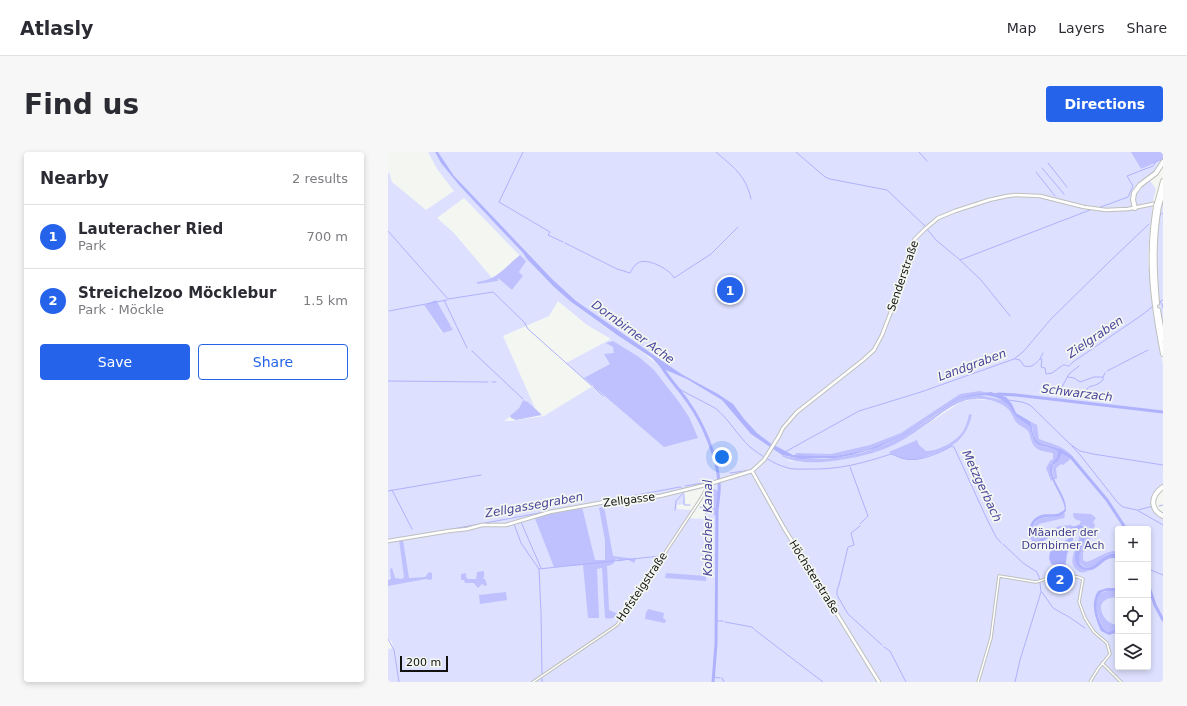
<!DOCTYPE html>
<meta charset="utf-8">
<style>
body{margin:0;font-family:"DejaVu Sans",sans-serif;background:#f7f7f7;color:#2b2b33}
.controls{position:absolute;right:12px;bottom:12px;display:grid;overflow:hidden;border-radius:4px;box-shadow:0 2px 6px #0003}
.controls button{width:36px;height:36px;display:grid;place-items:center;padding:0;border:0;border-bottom:1px solid #e1e1e2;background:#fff;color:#2b2b33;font:20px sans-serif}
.scale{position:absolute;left:12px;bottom:10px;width:48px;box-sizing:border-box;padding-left:4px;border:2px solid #121311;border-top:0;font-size:11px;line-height:14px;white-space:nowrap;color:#121311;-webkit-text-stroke:3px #f4f7f1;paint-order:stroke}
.you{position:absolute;left:334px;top:305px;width:14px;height:14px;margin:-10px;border:3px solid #fff;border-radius:50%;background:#1a73e8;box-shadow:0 0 0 6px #1a73e833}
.badge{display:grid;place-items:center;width:26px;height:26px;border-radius:50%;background:#2563eb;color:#fff;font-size:13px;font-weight:700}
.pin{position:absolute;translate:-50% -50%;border:2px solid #fff;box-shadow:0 1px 4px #0006}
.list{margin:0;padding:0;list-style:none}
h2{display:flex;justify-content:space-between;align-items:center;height:52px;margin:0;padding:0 16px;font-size:17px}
h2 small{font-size:13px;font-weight:400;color:#7c7c81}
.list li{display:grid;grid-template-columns:26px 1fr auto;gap:12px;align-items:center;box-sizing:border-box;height:64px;padding:0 16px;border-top:1px solid #e1e1e2}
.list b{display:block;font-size:15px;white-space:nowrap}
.list p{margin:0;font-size:13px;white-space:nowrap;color:#7c7c81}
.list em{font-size:13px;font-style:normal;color:#7c7c81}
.actions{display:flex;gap:8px;padding:12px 16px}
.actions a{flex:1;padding:9px 0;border:1px solid #2563eb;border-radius:4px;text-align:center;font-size:14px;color:#2563eb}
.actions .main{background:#2563eb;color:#fff}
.icon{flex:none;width:22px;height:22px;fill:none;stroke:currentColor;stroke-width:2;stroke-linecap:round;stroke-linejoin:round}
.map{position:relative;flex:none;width:775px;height:530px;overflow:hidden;border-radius:4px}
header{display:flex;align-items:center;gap:24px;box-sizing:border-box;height:56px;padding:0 20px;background:#fff;border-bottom:1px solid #e1e1e2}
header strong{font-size:19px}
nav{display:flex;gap:22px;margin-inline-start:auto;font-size:14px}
.intro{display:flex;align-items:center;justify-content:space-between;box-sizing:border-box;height:96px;padding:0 24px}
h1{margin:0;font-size:28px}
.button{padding:10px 18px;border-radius:4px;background:#2563eb;color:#fff;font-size:14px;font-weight:700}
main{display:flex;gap:24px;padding:0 24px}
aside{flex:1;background:#fff;border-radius:4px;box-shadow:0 2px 6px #0003}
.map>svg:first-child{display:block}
.green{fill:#dde0fe;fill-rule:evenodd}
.forest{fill:#bec1fd}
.water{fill:#afb2fd}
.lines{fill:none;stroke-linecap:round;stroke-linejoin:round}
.stream{stroke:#afb2fd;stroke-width:1}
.river{stroke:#afb2fd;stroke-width:3}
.minor-casing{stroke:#bec0bb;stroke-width:3.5}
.secondary-casing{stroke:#bec0bb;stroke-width:4.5}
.motorway-casing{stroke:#bec0bb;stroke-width:6}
.minor{stroke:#fff;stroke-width:1.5}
.secondary{stroke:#fff;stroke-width:2.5}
.motorway{stroke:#fff;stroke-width:4}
.motorway-bridge-casing{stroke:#bec0bb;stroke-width:6;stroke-linecap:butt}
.motorway-bridge{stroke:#fff;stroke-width:4}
.labels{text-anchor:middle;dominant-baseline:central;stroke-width:3.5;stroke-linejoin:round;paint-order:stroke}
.street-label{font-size:11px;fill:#121311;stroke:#f4f7f1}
.park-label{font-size:11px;fill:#443e93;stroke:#f4f7f1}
.water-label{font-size:12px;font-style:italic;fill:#4b469c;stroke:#f4f7f1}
</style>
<header>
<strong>Atlasly</strong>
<nav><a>Map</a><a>Layers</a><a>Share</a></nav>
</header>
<div class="intro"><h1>Find us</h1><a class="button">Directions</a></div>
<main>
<aside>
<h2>Nearby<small>2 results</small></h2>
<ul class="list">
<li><span class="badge">1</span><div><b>Lauteracher Ried</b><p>Park</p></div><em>700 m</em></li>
<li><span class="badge">2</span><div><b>Streichelzoo Möcklebur</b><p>Park · Möckle</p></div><em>1.5 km</em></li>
</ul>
<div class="actions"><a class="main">Save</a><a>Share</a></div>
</aside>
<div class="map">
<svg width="775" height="530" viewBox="0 0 775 530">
<rect width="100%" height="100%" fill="#f4f7f1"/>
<path class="green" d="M40,0H47L53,11L58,17L48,0H743L753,17L774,9L767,20L760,26L768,37L765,49L761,89L760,109L768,174L775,213V334C761,343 759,357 775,365V530H492L412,401L364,320V321C403,394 447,461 490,530H0V497L5,496L4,490L0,486V21L1,20L4,30L38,58L66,39L49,17ZM69,30L162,128L183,148L258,200L276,215L275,217L273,216C260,203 245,194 229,183C202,165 176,145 153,122C147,115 140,109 135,101ZM76,46L137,109L131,120L135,124L124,138L110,126L109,130L105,126L107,124L104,126L66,81L49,66ZM48,149L65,178L54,181L36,153ZM170,149L199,173L223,187L178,211L205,234L156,264L123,269H116C124,263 131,258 135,248L140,250L147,256L115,184L161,164ZM577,244H600L597,248L586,247L573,250L526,281L499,296L460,307L417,310L402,309L395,305L394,303L381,294L383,292L402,302L410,304H447L478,298L514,283L570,246ZM321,335L329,339L328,365L318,358L317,367L299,366L304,358L289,357V353L297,352L295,341ZM730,377H760V515H730Z
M774,51H775V175C766,135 764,91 774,51Z"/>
<path class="forest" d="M743,0H775V8L753,17Z
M132,103L138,109L131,120L135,124L124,138L110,126V129L89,132V130C109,128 117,115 132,103Z
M48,148L65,178L55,181L36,153Z
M225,189L251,205L266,218L291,250L301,265L310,286L276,295L196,226L222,212L216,202L226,201L225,195L218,191Z
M592,239L600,241L570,246L514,283L478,298L447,304L407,303L408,301L443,302L482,293L513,281L572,242Z
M592,243L614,248L619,251L626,261L642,275L645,287L648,292L651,294L664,296L671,299C672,305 668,308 663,312V324L665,327L663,329L658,316L662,309L665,307V301C654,299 647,299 643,288C642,285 642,282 640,279C637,275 631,274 628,270C625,266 624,261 620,257C612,249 597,246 586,247C566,248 549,266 533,276C523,283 511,291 499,296C474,306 419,317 395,305L394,303C408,307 419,307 433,307C490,305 526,277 571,247L581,244Z
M135,248L140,250L154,263L128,268L123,266L122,264L131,256Z
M581,262L584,263C578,287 565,296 542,303C535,306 528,308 520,308C514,307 509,303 503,302L501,300L529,288L531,293L538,299C546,299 552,296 559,293C573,285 578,278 581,262Z
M643,270L649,273L651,287C664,292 676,294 685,305L675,313L673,312L668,316L669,326L668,327H666L664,315L670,309L674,300C666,290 654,296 648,289C645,285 645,276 643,270Z
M322,335L330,339L329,365L318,358C324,353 322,343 322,335Z
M216,354L225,404L248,407L246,411L239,407L233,409L228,407L225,412L220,414L219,413L221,458L230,462C226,467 223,467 217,466L214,416L209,417L211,466H200L195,413L166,415L146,364L194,355L207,408H217V388L211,356Z
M676,361L677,363L676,366L651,372L646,377V381L648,384H651L671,374L683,373L686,375L661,382L649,390L645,388C644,384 643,380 645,375C651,360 663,369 676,361Z
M685,361L703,362L708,366L705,370L707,373L702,388L695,401V408L698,410C709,407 718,398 730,399V402C726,402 724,401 721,402C713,406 703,421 694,413C691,411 690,408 691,405C692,394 698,385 701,375L697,373H691L693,369C688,368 685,367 685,361Z
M695,376L697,378L690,394L688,411L691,416L700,419C696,421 692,421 689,418C678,410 690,394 691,385C691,384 690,380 689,379Z
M11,388H15L21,426L37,425L41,420L44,421V427L42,428L38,427L0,434V427V428L3,427L2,417L4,416L7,426L14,427L16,425Z
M96,419V425L94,426L97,427L99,433L97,434L94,432L90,436L89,435L86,431H77L76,428H73V422L78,421V425L80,427H88L89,420Z
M278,421L318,424V429L277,426Z
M720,439L730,440V444C725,446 718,446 715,450C710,455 715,466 721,470C724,472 727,472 730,473V477C727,478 724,480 721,480C714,479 708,458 708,452C708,449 709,445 711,443C713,440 717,440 720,439Z
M118,440L119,448L92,452L91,443Z
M260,457L276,461L275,466L278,468L277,471L257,467L258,461Z"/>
<path class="water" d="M47,0H50L66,24L164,127L188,149L280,213L295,223L330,242L345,252L356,267L369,281L382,291L405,303L447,304L478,298L514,283L570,246L582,243L603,240L618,245L624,252L628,261L643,270C644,276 645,286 649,289C654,295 665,291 675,300H674C673,303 672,306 670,309C668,312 664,312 664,316C663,330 679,343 678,359C670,368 664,363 654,366C644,368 642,380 645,388L649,389L661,382L691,373L699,374L702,378C701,382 698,385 696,389C694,392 693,397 692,401C691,405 690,410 693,413C702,421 711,408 718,404C722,401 725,401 730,402V407C714,401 711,424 694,417C684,414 687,397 691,389C693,386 696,382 697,378L695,376L662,385L650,392L645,390C638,381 641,367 653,363C662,361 670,365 677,357C675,343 663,332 662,318C661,309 672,309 670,299C651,289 648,302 642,275C638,270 631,268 627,263C624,260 622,254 618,251C605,240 585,243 571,247L516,283L488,296L464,303L448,306L413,307L394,303L363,282L334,248L299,227L273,216L264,206L229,183L182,149L165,134L139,107L135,101L72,34L53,11Z
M685,385V388L679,402L677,418H676L670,412L667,413L663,412L661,406L662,400L681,386Z
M719,436H730V440C724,440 716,437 712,442C704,450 711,475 720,480L730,477V480L721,483L713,479C707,465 702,452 710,439Z"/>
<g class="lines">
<path class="stream" d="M135,0L111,50L162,80L160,83L175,90
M328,0C345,15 358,23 363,47
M408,0L437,25L442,27L499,38L537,74
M531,0L539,9
M660,11L679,35
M654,16L676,42
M648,20L667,44
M710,56L740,45L745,34L739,24L765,14L769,8
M771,64L775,61
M539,77L548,88L572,108L702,58
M0,79L60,147L105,140L136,170L140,177L204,234
M177,91L229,117L242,121C244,118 246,113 250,111C258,105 282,117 286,126L323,102L350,75
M572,108L593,128L622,164
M56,148L79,196
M771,150L775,148
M772,150L774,152L775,156
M1,159L59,148
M84,199L135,247
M627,207L632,208L636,214C644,216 647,212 652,207H654L653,215L657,216L658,222L664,221L675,213C682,213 679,217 685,210L754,163L764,155
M652,207L655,201
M719,219L760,198
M680,225L686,226L692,230L706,225H715
M0,229L100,230
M104,230H108
M206,235L215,244
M291,237L327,256C341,267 349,283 362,295C371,302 386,312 397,315C405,318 413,317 421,317C450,318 476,311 503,302C508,303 512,307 518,307C531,310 552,301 564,294L566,295L597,363L608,385L613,391
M669,244L681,222L691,214
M620,248L634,250L642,253L682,292L692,299L705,302L775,313
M668,248V246
M699,248C696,228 704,239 715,228V225L717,221
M700,250V251
M684,294L693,304L730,351L735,355L749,358L775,373
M397,300L471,259L533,240L626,207L635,200L663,167L720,111L761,72
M462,315L480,364L472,372
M342,321L363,318
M297,334L315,331
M4,338L24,377
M0,339L93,323
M296,342V353H302
M771,354L775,353
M312,355L316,356L318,358L319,391
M287,358L288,349L296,340
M750,358L765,354
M133,370L153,416
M126,372L133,391L151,417L153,461L154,522
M472,374L463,381L466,393L460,395L459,399L451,433L449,438V443L460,462L494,493
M43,381L292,335L295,337
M615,392L635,411L649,420L652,428
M276,403L309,354
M151,417L272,404
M760,417L775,423
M654,440L665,456L681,465L697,476
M329,469H335
M337,470L364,475L366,477
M367,478L435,530
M0,487L6,498L11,530
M496,495L502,499L518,530
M194,498L230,473L275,406
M326,525L332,526
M334,526L336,530
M154,530V526
M627,530L632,508L653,440L652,431"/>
<path class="river" d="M274,215C281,227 292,238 300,250C315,271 329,304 331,330C332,340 330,349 329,358L328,492L325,530
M606,243L611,242L628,243L775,260
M671,298L683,305L719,348L738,377
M760,432L767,453L775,468"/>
<defs>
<path id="minor" d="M714,511L733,530
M145,530L229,473L312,348L321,332
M590,530L603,486L611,424L648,430L655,428L668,422L690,425L695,427L691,450L697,466L702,474L706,480L719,491L722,502L710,517L702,530"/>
<path id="secondary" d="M364,319L396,376L491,530
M0,389L61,379L79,377L94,373H118L162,360L217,350L272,344L321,332L364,319L376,308L391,284L395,276L409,260L475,208L486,198L494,183L524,105L526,88L537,77L550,66L567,59L601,48L619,44L628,43L652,44L696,55L718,58L740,57L775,50"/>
<path id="motorway" d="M773,47L775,39
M770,48L775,29
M768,54C759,107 765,150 775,202
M747,56L745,48L746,41L752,33L768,21L775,10
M769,151C766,115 765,89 771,54
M770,158L775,187
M775,335C763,343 761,357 775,364"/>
</defs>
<use href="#minor" class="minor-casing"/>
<use href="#secondary" class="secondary-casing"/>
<use href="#motorway" class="motorway-casing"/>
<use href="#minor" class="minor"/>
<use href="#secondary" class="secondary"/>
<use href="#motorway" class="motorway"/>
<defs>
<path id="motorway-bridge" d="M768,54L770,48
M771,54L773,47"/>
</defs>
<use href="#motorway-bridge" class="motorway-bridge-casing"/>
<use href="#motorway-bridge" class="motorway-bridge"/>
</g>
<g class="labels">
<g class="street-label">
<text transform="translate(515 124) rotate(-71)">Senderstraße</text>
<text transform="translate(241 348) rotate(-7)">Zellgasse</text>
<text transform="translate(426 425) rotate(58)">Höchsterstraße</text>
<text transform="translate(254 435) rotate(-56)">Hofsteigstraße</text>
</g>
<g class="park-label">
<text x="675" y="380">Mäander der<tspan x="675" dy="13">Dornbirner Ach</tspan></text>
</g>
<g class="water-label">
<text transform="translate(245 180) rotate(36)">Dornbirner Ache</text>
<text transform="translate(707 185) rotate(-34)">Zielgraben</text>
<text transform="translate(584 213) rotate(-20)">Landgraben</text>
<text transform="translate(689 241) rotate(7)">Schwarzach</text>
<text transform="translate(594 334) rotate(65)">Metzgerbach</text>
<text transform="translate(146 353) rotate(-10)">Zellgassegraben</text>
<text transform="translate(320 376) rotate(-90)">Koblacher Kanal</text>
</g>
</g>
</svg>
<div class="controls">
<button>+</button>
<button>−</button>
<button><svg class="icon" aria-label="locate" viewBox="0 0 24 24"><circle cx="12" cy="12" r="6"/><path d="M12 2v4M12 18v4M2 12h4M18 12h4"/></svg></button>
<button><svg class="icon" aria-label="layers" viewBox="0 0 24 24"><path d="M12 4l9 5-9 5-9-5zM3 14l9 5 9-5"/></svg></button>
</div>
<div class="scale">200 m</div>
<div class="you"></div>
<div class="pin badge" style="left:342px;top:138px">1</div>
<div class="pin badge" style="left:672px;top:427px">2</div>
</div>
</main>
